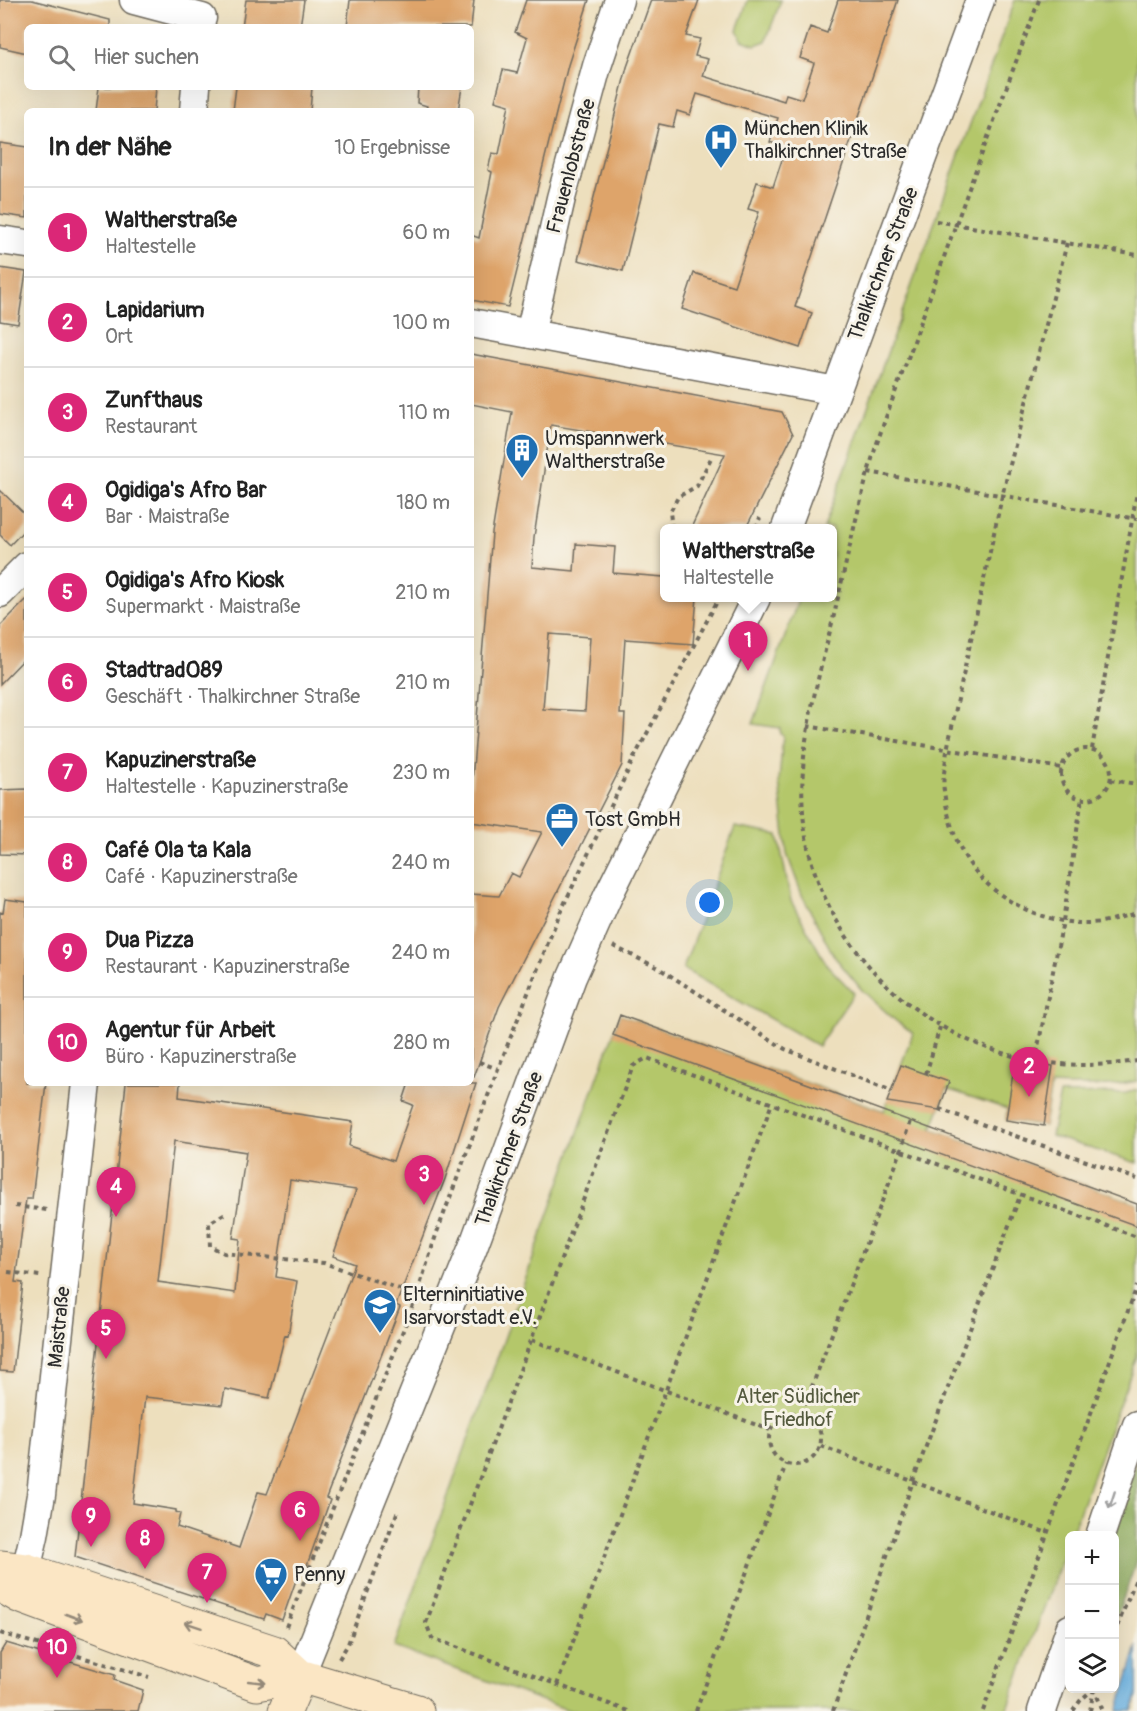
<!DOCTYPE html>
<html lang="de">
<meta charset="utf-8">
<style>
body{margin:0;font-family:Pangolin,sans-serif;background:#f6f6f6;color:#222}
.controls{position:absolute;right:18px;bottom:18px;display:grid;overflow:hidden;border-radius:9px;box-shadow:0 6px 24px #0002}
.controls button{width:54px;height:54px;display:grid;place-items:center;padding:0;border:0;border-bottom:2px solid #e0e0e0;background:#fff;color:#222;font:30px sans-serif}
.you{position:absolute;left:710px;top:903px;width:21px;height:21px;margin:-15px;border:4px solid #fff;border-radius:50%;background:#1a73e8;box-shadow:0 0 0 9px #1a73e833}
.badge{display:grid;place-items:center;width:39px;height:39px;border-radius:50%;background:#db2777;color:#fff;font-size:20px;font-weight:700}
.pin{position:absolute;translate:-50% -50px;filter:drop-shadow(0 2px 3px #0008)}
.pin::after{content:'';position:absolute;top:32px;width:21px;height:18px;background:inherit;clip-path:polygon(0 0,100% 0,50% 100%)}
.popup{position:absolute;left:660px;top:524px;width:177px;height:78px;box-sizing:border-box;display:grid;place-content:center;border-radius:9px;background:#fff;filter:drop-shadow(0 2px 4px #0005);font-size:20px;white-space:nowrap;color:#767676}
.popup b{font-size:22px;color:#222}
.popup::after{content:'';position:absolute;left:50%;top:100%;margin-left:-12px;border:12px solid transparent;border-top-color:#fff}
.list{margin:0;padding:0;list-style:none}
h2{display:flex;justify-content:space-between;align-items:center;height:78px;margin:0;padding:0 24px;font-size:26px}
h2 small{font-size:20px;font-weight:400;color:#767676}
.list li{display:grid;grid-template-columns:39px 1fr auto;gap:18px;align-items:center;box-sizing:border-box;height:90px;padding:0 24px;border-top:2px solid #e0e0e0}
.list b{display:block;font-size:22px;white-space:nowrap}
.list p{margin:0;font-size:20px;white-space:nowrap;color:#767676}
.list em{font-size:20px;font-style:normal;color:#767676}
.icon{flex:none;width:33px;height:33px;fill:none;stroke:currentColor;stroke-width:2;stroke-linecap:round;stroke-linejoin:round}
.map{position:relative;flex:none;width:1137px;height:1711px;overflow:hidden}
.search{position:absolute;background:#fff;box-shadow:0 6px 24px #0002;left:24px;top:24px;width:450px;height:66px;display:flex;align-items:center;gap:15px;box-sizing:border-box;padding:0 21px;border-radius:9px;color:#767676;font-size:22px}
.panel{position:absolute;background:#fff;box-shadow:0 6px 24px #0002;left:24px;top:108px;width:450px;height:978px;border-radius:9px}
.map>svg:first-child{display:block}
.green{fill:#b4c76b;stroke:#70794b;stroke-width:1.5}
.forest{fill:#8fac5f;stroke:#5d6c45;stroke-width:1.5}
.water{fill:#6cb2e2;stroke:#4c6e86;stroke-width:1.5}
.building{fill:#dea46b;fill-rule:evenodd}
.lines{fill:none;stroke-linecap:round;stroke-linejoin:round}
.street-casing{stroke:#6f6a5e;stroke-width:31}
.secondary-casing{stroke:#6f6a5e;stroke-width:35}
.path{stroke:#6f6a5e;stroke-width:4;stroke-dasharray:4.5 4.5;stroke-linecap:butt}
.street{stroke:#fff;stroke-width:28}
.secondary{stroke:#fbe6c4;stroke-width:33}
.oneway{stroke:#a0a0a0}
.oneway2{stroke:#938878}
.labels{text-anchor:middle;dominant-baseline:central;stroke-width:6;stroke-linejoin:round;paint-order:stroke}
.poi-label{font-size:20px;fill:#2b2b2b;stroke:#f7f3e8;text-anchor:start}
.street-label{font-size:20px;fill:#2b2b2b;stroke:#f7f3e8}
.park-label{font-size:20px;fill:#545a3e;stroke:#f7f3e8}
</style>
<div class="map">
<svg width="1137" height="1711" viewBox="0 0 1137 1711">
<rect width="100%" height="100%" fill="#f7f3e8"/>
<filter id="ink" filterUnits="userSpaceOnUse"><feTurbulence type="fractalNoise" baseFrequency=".0167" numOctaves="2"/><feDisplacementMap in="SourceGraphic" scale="12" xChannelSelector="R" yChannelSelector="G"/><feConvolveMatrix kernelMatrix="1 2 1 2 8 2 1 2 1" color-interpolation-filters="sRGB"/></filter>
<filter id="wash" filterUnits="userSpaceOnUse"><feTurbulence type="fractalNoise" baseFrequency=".008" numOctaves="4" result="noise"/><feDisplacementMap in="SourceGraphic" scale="24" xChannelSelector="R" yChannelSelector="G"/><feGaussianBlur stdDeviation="1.35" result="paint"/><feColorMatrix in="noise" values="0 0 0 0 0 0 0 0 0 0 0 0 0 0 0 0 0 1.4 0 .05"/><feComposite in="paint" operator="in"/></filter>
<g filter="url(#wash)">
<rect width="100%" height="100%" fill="#eddfbd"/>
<path class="green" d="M748,0H781L766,41L755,45L742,40L737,30Z
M1015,0H1137V1081C1109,1087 1080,1087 1051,1085L1044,1126L1006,1120L1007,1109L947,1089L932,1129L1137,1204V1356L1006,1711H571L394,1647L620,1015L884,1111L913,1033L896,1021L862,990L834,956L802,895L787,854L779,781L783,735L780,734V728L753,724L799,598H832V528H824Z
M735,827L778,835L791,901L827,965L854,993L818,1046L683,969Z
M1137,1090V1163L1051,1136L1060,1094L1126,1093Z"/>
<path class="forest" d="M1137,1459V1560L1115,1621L1114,1536Z"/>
<path class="water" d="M1137,1646V1695L1132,1711H1118Z"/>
<g id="blocks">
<path class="building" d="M0,0H32L110,20V27H27V53L0,47Z
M246,0H304L300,27H242Z
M350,0H474L471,27H347Z
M526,0H589L568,65L508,307L471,300V235L479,238L492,172L488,170L492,153L499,154L509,105L495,101L503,70L517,73L527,38L515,32Z
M651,0H699L686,36L700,39L695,56L708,59L703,76L784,101L786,94L802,99L814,63L800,58L810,27L827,33L838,0H898L795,307L812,313L800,348L682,309L694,273L734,286L759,212L748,209L757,182L773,187L786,148L770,142L778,118L697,94L690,115L677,111L673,127L659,124L623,271L578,260L627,67Z
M99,87H156L154,111H96Z
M236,87H312L310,111H233Z
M418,87H462L458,111H426L427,106L417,103Z
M0,143L27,147V218L0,214Z
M0,268L26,272L18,324L0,321Z
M471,354L782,412L793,434L746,528H691L725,454L551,425L534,537L532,567L574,571L576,544L615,547L613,573L664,577V597H697L693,644L625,639L620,714H625L622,765L499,1007L474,1077L471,1076V894L499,896L511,873L519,877L542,832L471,822V793L492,533L512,412L471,404ZM549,634L590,637L585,711L543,709Z
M0,490L27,516V527L10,545L0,535Z
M27,599V656L0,684V626Z
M27,789V855L0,854V790Z
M5,899L27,902V1083H46L32,1199H26L15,1282L23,1283L13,1372L0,1371V912L3,913Z
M620,1015L1137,1204V1226L613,1035Z
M1015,1060L1053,1066L1044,1126L1006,1120Z
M901,1065L949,1082L939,1110L887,1102Z
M126,1083H180L179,1097L353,1122L349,1146L393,1161L413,1105L403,1101L409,1083H476L445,1179L396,1305L400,1307L326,1498L330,1500L306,1568L301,1566L282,1620L266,1614L264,1619L75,1557ZM174,1141L246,1152L233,1238L240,1239L235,1293L158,1282ZM290,1180L356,1190L333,1256L355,1264L267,1494L258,1492L239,1548L177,1527L180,1514L176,1512V1510L133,1503L145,1397L222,1405L225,1389L269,1398L285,1335L288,1336L297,1281L276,1277Z
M6,1643L115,1675L114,1680L143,1690L138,1711H0V1653Z"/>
</g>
</g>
<g filter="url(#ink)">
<use href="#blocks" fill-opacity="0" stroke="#6f6a5e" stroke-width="1.5"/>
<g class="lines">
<defs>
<path id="street" d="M134,0L202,18
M194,111L196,87
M0,240L27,244
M471,323L836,391
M530,334L561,198L597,66L619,0
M786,528L980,0
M0,593L27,566
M1100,1536L1137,1425
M26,1570L34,1536L41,1495L86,1083
M300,1676L473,1247L572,977L608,896L756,598
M1042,1711L1070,1629"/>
<path id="secondary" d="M0,1567L26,1570L274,1652L300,1676
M0,1585L19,1596L257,1684L300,1676L417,1711
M285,1711L300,1676"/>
</defs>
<use href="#street" class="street-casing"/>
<use href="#secondary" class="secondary-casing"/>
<path class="path" d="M1039,0C998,110 957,219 918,330C902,377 881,425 868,473C855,520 845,568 834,615C817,684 796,752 804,823C812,897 858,968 918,1011C984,1058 1056,1073 1137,1061
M936,221L1137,255
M1067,243L1002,496L947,750C946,763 942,778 944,791C947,815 954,839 967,860C994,902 1052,929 1101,922C1113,920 1125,916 1137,913
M868,472L1137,519
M672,528L670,512L678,497L697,486L711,458
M755,528L760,518
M807,726L1061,768
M1092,749L1137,492
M1061 774a25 25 0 1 1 50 0a25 25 0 1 1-50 0Z
M1110,780L1137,784
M613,946L660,969L785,1049L892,1091
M479,1062L498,1069
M1035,1062L1063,921L1082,798
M926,1074L940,1027
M939,1109L1137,1179
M15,1206L47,1210
M224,1214L209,1223L210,1246L224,1253L324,1263L417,1295
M8,1272L40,1276
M532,1340L770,1430
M769 1439a26 26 0 1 1 52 0a26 26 0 1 1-52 0Z
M802,1413L901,1151L910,1121
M821,1446L1047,1533
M286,1627L417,1295L436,1235L498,1069L559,915L634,758L719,598
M0,1633L149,1677
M1114,1635L1137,1576
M339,1659L348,1644L397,1513
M557,1685L772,1103
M1094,1688L1103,1711
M628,1711L432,1638L426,1623L633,1066L647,1058L1137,1237
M696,1711L786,1464
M833,1711L913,1481L1020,1196
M983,1711L1137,1286
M1073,1711L1080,1701L1094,1688
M1090,1711L1094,1688"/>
<use href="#street" class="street"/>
<use href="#secondary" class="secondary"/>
</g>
<defs><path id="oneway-shaft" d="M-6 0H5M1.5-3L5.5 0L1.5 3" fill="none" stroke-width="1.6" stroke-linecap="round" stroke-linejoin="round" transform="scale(1.5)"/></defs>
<use class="oneway" href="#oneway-shaft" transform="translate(1112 1500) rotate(108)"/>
<g class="oneway2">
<use href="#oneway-shaft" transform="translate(74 1617) rotate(20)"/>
<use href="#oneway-shaft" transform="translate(193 1625) rotate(-162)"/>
<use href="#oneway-shaft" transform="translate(257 1682) rotate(6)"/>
</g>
</g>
<defs>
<symbol id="hospital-pin" viewBox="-11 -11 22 30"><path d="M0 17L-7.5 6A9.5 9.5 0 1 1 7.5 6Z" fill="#1f6fb2" stroke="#f7f3e8"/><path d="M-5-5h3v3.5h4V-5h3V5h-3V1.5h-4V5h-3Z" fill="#fff"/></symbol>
<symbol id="building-pin" viewBox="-11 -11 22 30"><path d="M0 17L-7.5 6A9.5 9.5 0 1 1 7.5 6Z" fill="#1f6fb2" stroke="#f7f3e8"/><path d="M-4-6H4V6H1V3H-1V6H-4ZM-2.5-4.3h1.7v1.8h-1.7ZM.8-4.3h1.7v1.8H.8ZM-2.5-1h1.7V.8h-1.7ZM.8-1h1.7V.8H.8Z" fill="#fff"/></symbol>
<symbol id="office-pin" viewBox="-11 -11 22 30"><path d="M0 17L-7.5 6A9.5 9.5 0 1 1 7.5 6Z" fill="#1f6fb2" stroke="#f7f3e8"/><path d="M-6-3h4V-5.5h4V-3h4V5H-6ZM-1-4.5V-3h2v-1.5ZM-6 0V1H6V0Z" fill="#fff"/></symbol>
<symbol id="school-pin" viewBox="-11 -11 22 30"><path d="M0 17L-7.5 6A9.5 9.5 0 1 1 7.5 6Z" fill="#1f6fb2" stroke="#f7f3e8"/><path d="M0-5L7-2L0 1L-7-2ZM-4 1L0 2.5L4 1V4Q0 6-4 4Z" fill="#fff"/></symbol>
<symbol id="supermarket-pin" viewBox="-11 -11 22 30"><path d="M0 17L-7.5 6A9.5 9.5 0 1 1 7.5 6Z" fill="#1f6fb2" stroke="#f7f3e8"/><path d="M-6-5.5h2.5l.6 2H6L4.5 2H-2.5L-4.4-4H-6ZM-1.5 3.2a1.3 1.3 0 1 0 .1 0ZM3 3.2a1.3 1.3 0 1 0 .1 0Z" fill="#fff"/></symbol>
</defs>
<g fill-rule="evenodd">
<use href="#hospital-pin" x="702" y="121" width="38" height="52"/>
<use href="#building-pin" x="503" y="431" width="38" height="52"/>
<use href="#office-pin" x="543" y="800" width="38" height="52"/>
<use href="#school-pin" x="361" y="1286" width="38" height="52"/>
<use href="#supermarket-pin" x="252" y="1555" width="38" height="52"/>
</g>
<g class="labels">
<g class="poi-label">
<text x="744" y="128">München Klinik<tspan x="744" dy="23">Thalkirchner Straße</tspan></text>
<text x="545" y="438">Umspannwerk<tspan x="545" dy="23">Waltherstraße</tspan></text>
<text x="585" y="819">Tost GmbH</text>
<text x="403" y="1294">Elterninitiative<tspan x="403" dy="23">Isarvorstadt e.V.</tspan></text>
<text x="294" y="1574">Penny</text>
</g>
<g class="street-label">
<text transform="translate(571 166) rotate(-75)">Frauenlobstraße</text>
<text transform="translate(883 264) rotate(-69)">Thalkirchner Straße</text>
<text transform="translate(509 1149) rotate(-70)">Thalkirchner Straße</text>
<text transform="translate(59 1327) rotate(-84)">Maistraße</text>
</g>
<g class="park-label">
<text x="798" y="1396">Alter Südlicher<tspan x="798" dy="23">Friedhof</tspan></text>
</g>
</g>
</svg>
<div class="controls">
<button>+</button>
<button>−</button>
<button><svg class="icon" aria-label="layers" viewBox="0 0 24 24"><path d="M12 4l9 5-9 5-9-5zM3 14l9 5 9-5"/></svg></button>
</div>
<div class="you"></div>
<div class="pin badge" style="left:748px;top:671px">1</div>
<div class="popup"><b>Waltherstraße</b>Haltestelle</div>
<div class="pin badge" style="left:1029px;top:1097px">2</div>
<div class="pin badge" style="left:424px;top:1205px">3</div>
<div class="pin badge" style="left:116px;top:1217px">4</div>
<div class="pin badge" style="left:106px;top:1359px">5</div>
<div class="pin badge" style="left:300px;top:1541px">6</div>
<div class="pin badge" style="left:207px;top:1603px">7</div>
<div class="pin badge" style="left:145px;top:1569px">8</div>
<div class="pin badge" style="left:91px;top:1547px">9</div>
<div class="pin badge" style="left:57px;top:1678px">10</div>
<div class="search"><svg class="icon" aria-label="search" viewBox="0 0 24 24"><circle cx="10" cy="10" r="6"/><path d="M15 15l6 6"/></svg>Hier suchen</div>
<section class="panel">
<h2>In der Nähe<small>10 Ergebnisse</small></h2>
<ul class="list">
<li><span class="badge">1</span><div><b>Waltherstraße</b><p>Haltestelle</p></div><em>60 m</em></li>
<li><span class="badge">2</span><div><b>Lapidarium</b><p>Ort</p></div><em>100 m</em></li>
<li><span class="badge">3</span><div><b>Zunfthaus</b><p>Restaurant</p></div><em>110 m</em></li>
<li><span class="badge">4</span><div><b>Ogidiga's Afro Bar</b><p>Bar · Maistraße</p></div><em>180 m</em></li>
<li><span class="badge">5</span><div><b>Ogidiga's Afro Kiosk</b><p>Supermarkt · Maistraße</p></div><em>210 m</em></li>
<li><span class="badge">6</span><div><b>Stadtrad089</b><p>Geschäft · Thalkirchner Straße</p></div><em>210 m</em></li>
<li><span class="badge">7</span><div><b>Kapuzinerstraße</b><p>Haltestelle · Kapuzinerstraße</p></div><em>230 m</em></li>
<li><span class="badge">8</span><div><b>Café Ola ta Kala</b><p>Café · Kapuzinerstraße</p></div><em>240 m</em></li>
<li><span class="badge">9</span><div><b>Dua Pizza</b><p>Restaurant · Kapuzinerstraße</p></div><em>240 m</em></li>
<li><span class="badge">10</span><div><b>Agentur für Arbeit</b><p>Büro · Kapuzinerstraße</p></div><em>280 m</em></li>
</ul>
</section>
</div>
